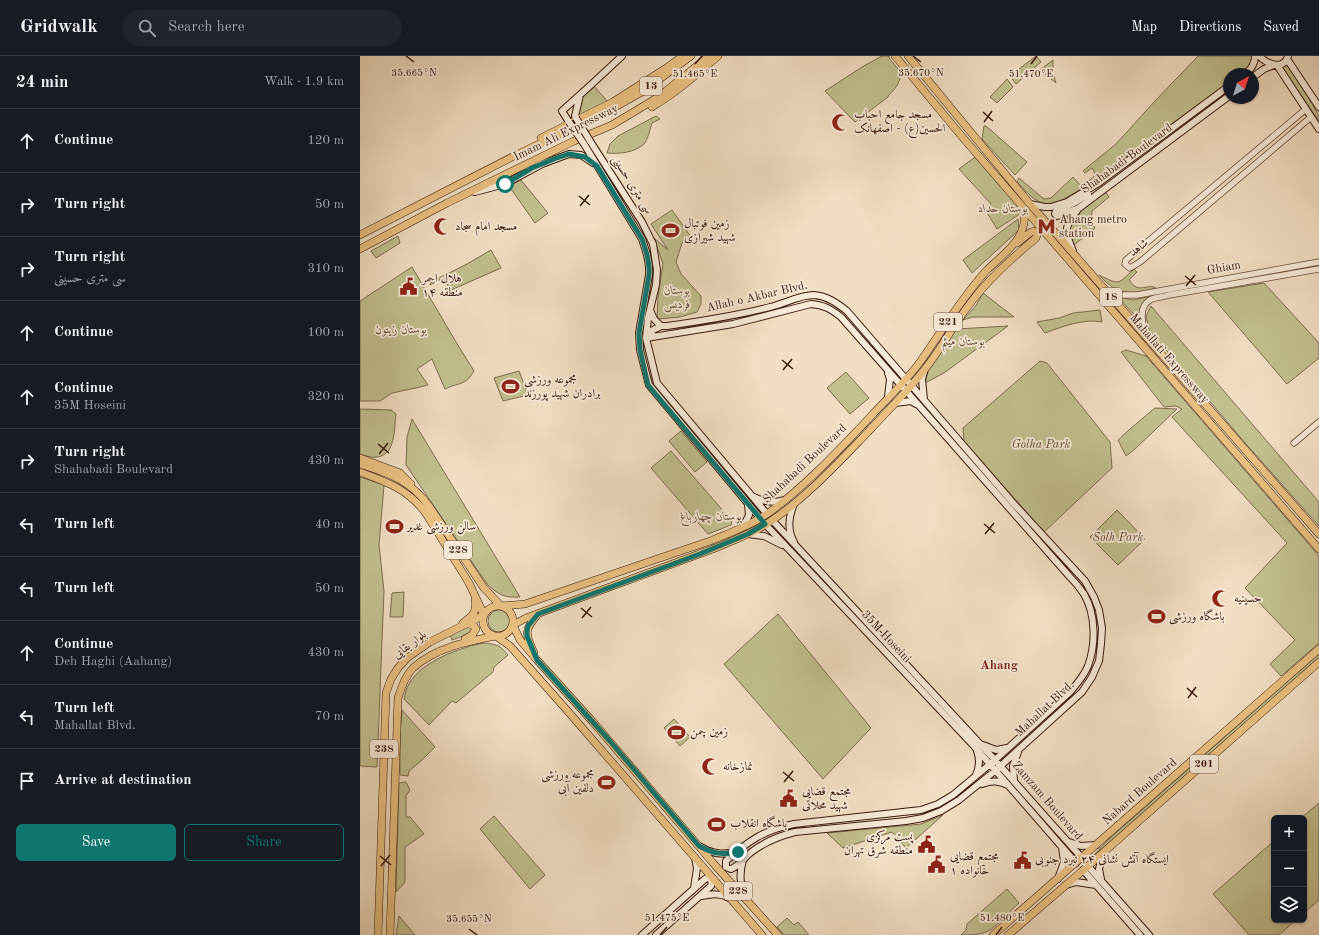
<!DOCTYPE html>
<meta charset="utf-8">
<style>
body{margin:0;font-family:"Old Standard TT",Amiri,serif;background:#20242c;color:#f1f3f6}
.controls{position:absolute;right:12px;bottom:12px;display:grid;overflow:hidden;border-radius:6px;box-shadow:0 1px 3px #0004}
.controls button{width:36px;height:36px;display:grid;place-items:center;padding:0;border:0;border-bottom:1px solid #363941;background:#171b24;color:#f1f3f6;font:20px sans-serif}
.compass{position:absolute;left:863px;top:12px;width:36px;height:36px;border-radius:50%;background:#171b24;box-shadow:0 1px 3px #0004;rotate:39deg}
.stop{position:absolute;width:12px;height:12px;margin:-9px;border:3px solid #0f766e;border-radius:50%;background:#fff}
.stop.end{background:#0f766e;border-color:#fff;box-shadow:0 1px 4px #0008}
.list{margin:0;padding:0;list-style:none}
h2{display:flex;justify-content:space-between;align-items:center;height:52px;margin:0;padding:0 16px;font-size:17px}
h2 small{font-size:13px;font-weight:400;color:#9ea1a6}
.list li{display:grid;grid-template-columns:26px 1fr auto;gap:12px;align-items:center;box-sizing:border-box;height:64px;padding:0 16px;border-top:1px solid #363941}
.list b{display:block;font-size:15px;white-space:nowrap}
.list p{margin:0;font-size:13px;white-space:nowrap;color:#9ea1a6}
.list em{font-size:13px;font-style:normal;color:#9ea1a6}
.actions{display:flex;gap:8px;padding:12px 16px}
.actions a{flex:1;padding:9px 0;border:1px solid #0f766e;border-radius:6px;text-align:center;font-size:14px;color:#0f766e}
.actions .main{background:#0f766e;color:#fff}
.icon{flex:none;width:22px;height:22px;fill:none;stroke:currentColor;stroke-width:2;stroke-linecap:round;stroke-linejoin:round}
.map{position:relative;flex:none;width:959px;height:879px;overflow:hidden}
header{display:flex;align-items:center;gap:24px;box-sizing:border-box;height:56px;padding:0 20px;background:#171b24;border-bottom:1px solid #363941}
header strong{font-size:19px}
nav{display:flex;gap:22px;margin-inline-start:auto;font-size:14px}
.search{width:280px;height:36px;background:#20242c;display:flex;align-items:center;gap:10px;box-sizing:border-box;padding:0 14px;border-radius:22px;color:#9ea1a6;font-size:15px}
main{display:flex}
aside{flex:1;background:#171b24}
.map>svg:first-child{display:block}
.green{fill:#c2c08f;stroke:#7e6d4e}
.lines{fill:none;stroke-linecap:round;stroke-linejoin:round}
.tertiary-casing{stroke:#684b3a;stroke-width:7}
.secondary-casing{stroke:#3a1a0d;stroke-width:8}
.primary-casing{stroke:#3a1a0d;stroke-width:8}
.trunk-casing{stroke:#3a1a0d;stroke-width:8}
.tertiary{stroke:#f7ead8;stroke-width:5.5}
.secondary{stroke:#f7ead8;stroke-width:6}
.primary{stroke:#e9c082;stroke-width:7}
.trunk{stroke:#e9c082;stroke-width:7}
.secondary-bridge-casing{stroke:#3a1a0d;stroke-width:8;stroke-linecap:butt}
.secondary-bridge{stroke:#f7ead8;stroke-width:6}
.route{stroke:#0f766e;stroke-width:5}
.ticks{fill:none;stroke:#3a1a0d;stroke-width:1.5}
.labels{text-anchor:middle;dominant-baseline:central;stroke-width:3.5;stroke-linejoin:round;paint-order:stroke}
.shield{fill:#f7ead8;stroke:#73584a;stroke-width:1}
.shield-label{font-size:11px;font-weight:bold;fill:#3a1a0d}
.poi-label{font-size:12px;fill:#3a1a0d;stroke:#f7ead8;text-anchor:start}
.street-label{font-size:12px;fill:#3a1a0d;stroke:#f7ead8}
.park-label{font-size:12px;font-style:italic;fill:#634c34;stroke:#f7ead8}
.neighbourhood-label{font-size:13px;font-weight:bold;fill:#7a1f14;stroke:#f7ead8}
.ticks-label{font-size:10px;text-anchor:middle;fill:#3a1a0d;stroke:#f7ead8;stroke-width:3.5;stroke-linejoin:round;paint-order:stroke}
</style>
<header>
<strong>Gridwalk</strong>
<div class="search"><svg class="icon" aria-label="search" viewBox="0 0 24 24"><circle cx="10" cy="10" r="6"/><path d="M15 15l6 6"/></svg>Search here</div>
<nav><a>Map</a><a>Directions</a><a>Saved</a></nav>
</header>
<main>
<aside>
<h2>24 min<small>Walk · 1.9 km</small></h2>
<ul class="list">
<li><svg class="icon" aria-label="ahead" viewBox="0 0 24 24"><path d="M12 20V5M6 11l6-6 6 6"/></svg><div><b>Continue</b></div><em>120 m</em></li>
<li><svg class="icon" aria-label="right" viewBox="0 0 24 24"><path d="M7 20v-9h11M14 6l5 5-5 5"/></svg><div><b>Turn right</b></div><em>50 m</em></li>
<li><svg class="icon" aria-label="right" viewBox="0 0 24 24"><path d="M7 20v-9h11M14 6l5 5-5 5"/></svg><div><b>Turn right</b><p>سی متری حسینی</p></div><em>310 m</em></li>
<li><svg class="icon" aria-label="ahead" viewBox="0 0 24 24"><path d="M12 20V5M6 11l6-6 6 6"/></svg><div><b>Continue</b></div><em>100 m</em></li>
<li><svg class="icon" aria-label="ahead" viewBox="0 0 24 24"><path d="M12 20V5M6 11l6-6 6 6"/></svg><div><b>Continue</b><p>35M Hoseini</p></div><em>320 m</em></li>
<li><svg class="icon" aria-label="right" viewBox="0 0 24 24"><path d="M7 20v-9h11M14 6l5 5-5 5"/></svg><div><b>Turn right</b><p>Shahabadi Boulevard</p></div><em>430 m</em></li>
<li><svg class="icon" aria-label="left" viewBox="0 0 24 24"><path d="M17 20v-9H6M10 6l-5 5 5 5"/></svg><div><b>Turn left</b></div><em>40 m</em></li>
<li><svg class="icon" aria-label="left" viewBox="0 0 24 24"><path d="M17 20v-9H6M10 6l-5 5 5 5"/></svg><div><b>Turn left</b></div><em>50 m</em></li>
<li><svg class="icon" aria-label="ahead" viewBox="0 0 24 24"><path d="M12 20V5M6 11l6-6 6 6"/></svg><div><b>Continue</b><p>Deh Haghi (Aahang)</p></div><em>430 m</em></li>
<li><svg class="icon" aria-label="left" viewBox="0 0 24 24"><path d="M17 20v-9H6M10 6l-5 5 5 5"/></svg><div><b>Turn left</b><p>Mahallat Blvd.</p></div><em>70 m</em></li>
<li><svg class="icon" aria-label="arrive" viewBox="0 0 24 24"><path d="M6 21V4h12l-3 4 3 4H6"/></svg><div><b>Arrive at destination</b></div></li>
</ul>
<div class="actions"><a class="main">Save</a><a>Share</a></div>
</aside>
<div class="map">
<svg width="959" height="879" viewBox="0 0 959 879">
<rect width="100%" height="100%" fill="#f2dfc3"/>
<filter id="stains"><feTurbulence type="fractalNoise" baseFrequency=".005" numOctaves="4"/><feColorMatrix values="0 0 0 0 .2 0 0 0 0 .09 0 0 0 0 .02 0 0 0 .5 -.17"/></filter>
<radialGradient id="worn" r=".72"><stop offset=".6" stop-color="#630" stop-opacity="0"/><stop offset="1" stop-color="#630" stop-opacity=".3"/></radialGradient>
<path class="green" d="M522,0H529V2C532,6 537,11 539,15C543,25 534,34 528,40V41L495,66L465,35L502,11Z
M676,0L681,6L656,28L650,20Z
M838,0H892L893,4L891,9L879,18H869V26L728,129L726,127L736,119L732,112L725,117L723,115L756,88L795,45Z
M693,4V17L696,27L680,14Z
M928,6L959,60V65L923,13V9Z
M647,23L653,31L637,47L630,41Z
M233,29L248,46L218,61L221,41Z
M296,60L300,63L292,67C290,73 288,83 284,88C274,97 259,98 247,97L250,88L258,80Z
M624,70H626L667,106L655,119L622,83Z
M615,101L663,156L637,173L626,155L631,148L599,113Z
M713,121L723,132C689,152 685,157 657,126L659,122L684,143L691,142Z
M161,124L188,157L175,167L149,130Z
M745,135L749,141L732,155L731,166L735,172L714,189C711,183 707,175 710,168C712,160 737,142 745,135Z
M312,154L331,181L322,187L316,206L321,218L341,240V248L337,256L320,261L297,263L298,241L303,208L294,182L308,194L291,168Z
M658,163L659,174L612,217L603,204Z
M38,180L40,187L16,202L11,195Z
M131,194L141,212L91,234L83,222L70,229L71,226L107,208Z
M52,211L96,286L114,315C105,330 100,326 85,333L72,303L57,313L68,329L56,332L32,337L20,345H0V245Z
M774,213L777,216L769,224C771,226 773,230 776,231C783,234 790,228 796,232C770,239 758,240 739,219C760,229 757,229 774,213Z
M904,227L959,287V302L927,328L848,236Z
M623,237L654,261H613L603,264L615,251Z
M792,240C782,245 779,252 778,263L758,241L773,244Z
M791,250L959,446V470L886,388L789,274L786,260Z
M740,254L742,266C725,262 701,271 685,277L677,266L699,262L713,257Z
M648,270L584,317L565,327L569,312L596,273Z
M766,294L786,300L959,500V587L921,620L910,608L935,584L885,532L927,487L812,361L822,353L816,350L804,351L761,296Z
M680,305L687,307L750,386L752,412L684,476L604,385L603,372Z
M159,315L168,339L143,345L134,322Z
M486,316L509,342L490,358L467,332Z
M795,352L817,353L775,393L766,400L758,384L770,373Z
M0,353L31,354L36,358C34,370 36,395 21,400C15,403 6,400 0,398Z
M52,363L160,541C144,542 139,539 127,528L46,409L47,381Z
M321,375L347,406L335,416L309,385Z
M311,395L372,465L371,469L348,478L291,412Z
M0,421L24,429L19,489L24,535L17,711L0,710Z
M757,454L785,483L758,509L730,481Z
M44,536L43,561H30L32,537Z
M128 565a11 11 0 1 1 22 0a11 11 0 1 1-22 0Z
M418,558L511,672L463,723L364,608Z
M108,570L111,572L112,575L106,579L92,584L90,579Z
M124,587C136,588 140,589 148,599L134,611L133,616L96,647L92,645L69,669L44,643C45,638 46,632 49,628C60,606 101,591 124,587Z
M959,598V602L730,803L749,783Z
M42,654L75,691L61,705L49,715L48,720L40,719V679Z
M314,663L330,681L320,690L304,672Z
M46,726L50,734L46,740V761H50L64,778L45,791V826L36,836L39,727Z
M959,747V844L944,857V762H941Z
M583,759L546,792L532,776L483,792L467,777L561,768Z
M134,760L185,819L170,833L120,773Z
M914,785V864H936L919,879H889L853,838Z
M647,833L659,847C651,854 636,872 626,876C618,879 609,879 601,879L606,874L607,868Z
M39,860L55,879H36Z
M427,862L434,869L438,866L449,879H424L417,871Z"/>
<g class="lines">
<defs>
<path id="tertiary" d="M946,53L766,204L765,208L770,212L780,206L951,61
M749,239H777L959,206
M786,281C783,269 777,252 790,244C795,241 803,241 809,239L959,213
M934,387L959,366"/>
<path id="secondary" d="M899,0C907,8 924,15 928,0
M927,3L959,51
M917,9L959,73
M885,18C892,13 895,8 895,0
M893,21L904,13L914,9
M215,60L220,39
M209,66L202,55L233,27L262,0
M230,85L282,166L293,188L297,214L296,229L288,262L286,282L297,327L407,458
M224,88L282,183C286,195 290,206 289,219L279,277L280,294L289,329L400,462
M115,136L145,128L182,108L209,98L221,99L233,107
M670,148L685,151H691L707,146L737,128L869,30
M719,152L697,160L695,158L696,155L716,146L728,138
M713,195C703,173 705,170 719,152L869,40
M293,280L291,277V275L301,270
M286,282L373,268L451,248C464,249 471,253 481,261L710,521C715,526 720,532 724,538C736,559 736,588 728,610C724,620 717,628 710,636L635,704L593,739L578,748L561,754L434,768C404,774 388,785 366,805V811L371,813C379,810 384,802 390,797C404,786 419,780 435,776L546,765L563,762L581,755L599,744L636,714L722,636L732,621L739,605L741,588L742,572L739,554L734,541L725,525L654,448L487,255C477,247 467,240 454,239C439,239 424,248 410,251C376,260 342,265 307,270H301L294,263L290,254
M528,317L530,323L528,341
M564,344L562,323L564,316
M535,347L551,345L556,348
M394,441C404,446 414,447 424,444
M434,448C429,460 427,474 434,486
M412,464L635,704L722,802
M405,468L614,690L716,807
M383,471L389,459L388,449
M388,478L404,480L422,489
M623,689L636,694L647,692
M616,719C620,710 620,703 617,695
M654,724L653,710L658,696
M622,728C632,724 639,725 648,729
M709,786L721,790L736,789
M341,791C353,798 363,799 376,796
M383,804C379,818 380,827 385,842
M728,810L789,879
M723,814L780,879
M698,823L704,806L702,791
M741,823L739,813L743,797
M706,829L716,826L736,829
M334,832L337,812L335,802
M342,840C352,838 360,837 369,842
M282,879L345,823L347,822H349L352,826L351,830L296,879"/>
<path id="primary" d="M657,187L671,176L674,175L677,177V179L676,182
M0,402L40,417L51,428
M0,408C29,417 51,425 69,450L124,532L141,550L165,548L350,485C369,477 390,470 407,458C445,431 481,392 513,358C529,341 546,325 560,306C577,282 593,256 612,232C617,226 622,219 628,213C645,197 671,179 663,152
M0,416C27,426 47,433 65,456L109,527L124,559L70,586L47,602L38,612L31,623L26,637L18,879
M123 565a15 15 0 1 1 30 0a15 15 0 1 1-30 0Z
M103,567C114,559 117,556 115,542
M105,583L112,579L116,573L114,570L108,567
M174,597C165,577 164,574 178,558
M30,879L38,642C41,632 45,620 53,612C75,592 108,585 136,580L150,590L205,652L402,879
M418,879L353,807L233,666L177,604L160,584L153,569L166,562L358,491C374,484 390,478 405,469C443,445 477,408 508,376C527,355 548,335 565,313C580,294 592,272 606,253C626,225 651,203 676,182
M633,879L959,593
M648,879L728,810L959,606"/>
<path id="trunk" d="M535,0L604,83L959,493
M548,0L670,148L959,478
M292,51C317,36 336,19 358,0
M181,82L253,46L305,13L323,0
M0,179L156,99L248,55L282,36L331,0
M0,193L87,147L214,85L252,69L292,45L306,35L349,0"/>
</defs>
<use href="#tertiary" class="tertiary-casing"/>
<use href="#secondary" class="secondary-casing"/>
<use href="#primary" class="primary-casing"/>
<use href="#trunk" class="trunk-casing"/>
<use href="#tertiary" class="tertiary"/>
<use href="#secondary" class="secondary"/>
<use href="#primary" class="primary"/>
<use href="#trunk" class="trunk"/>
<defs>
<path id="secondary-bridge" d="M216,62L230,85
M209,66L224,88"/>
</defs>
<use href="#secondary-bridge" class="secondary-bridge-casing"/>
<use href="#secondary-bridge" class="secondary-bridge"/>
</g>
<g class="lines">
<path class="route" d="M145,128L172,112L194,103L209,98L225,101L237,110L282,183C286,195 290,206 289,219L279,277L280,294L288,329L405,468L388,478L340,498L178,558L168,570L167,575V580L177,604L249,684L339,790C354,798 362,799 378,796"/>
</g>
<path class="ticks" d="M46,0L54,6M553,0L561,6M335,8L342,0M671,8L677,0M623,56L633,65M624,66L632,55M219,140L230,149M220,150L229,139M825,220L836,229M826,230L835,219M422,304L433,313M423,314L432,303M18,388L29,397M19,398L28,387M624,468L635,477M625,478L634,467M221,552L232,561M222,562L231,551M827,632L837,641M828,642L836,631M423,716L434,725M424,726L433,715M20,800L31,809M21,810L30,799M109,873L117,879M300,879L307,871M636,879L642,871"/>
<defs>
<symbol id="mosque-bare" viewBox="-9 -9 18 18"><path d="M3.5-4.9A6 6 0 1 0 3.5 4.9A5 5 0 1 1 3.5-4.9Z" fill="#8f2418" stroke="#f7ead8" stroke-width="2.5" paint-order="stroke"/></symbol>
<symbol id="metro-bare" viewBox="-9 -9 18 18"><path d="M-5.5 5V-5H-3L0 0L3-5H5.5V5H3V-.5L0 4L-3-.5V5Z" fill="#8f2418" stroke="#f7ead8" stroke-width="2.5" paint-order="stroke"/></symbol>
<symbol id="stadium-bare" viewBox="-9 -9 18 18"><path d="M0-5a6.5 5 0 1 0 0 10a6.5 5 0 1 0 0-10ZM-3.5-1.8h7v3.6h-7Z" fill="#8f2418" stroke="#f7ead8" stroke-width="2.5" paint-order="stroke"/></symbol>
<symbol id="civic-bare" viewBox="-9 -9 18 18"><path d="M-.6-6.5H3V-4.5H.6V-3L4-1V1h2V6H-6V1h2V-1L-.6-3ZM-1.2 2.5V6h2.4V2.5Z" fill="#8f2418" stroke="#f7ead8" stroke-width="2.5" paint-order="stroke"/></symbol>
</defs>
<g fill-rule="evenodd">
<use href="#mosque-bare" x="468" y="54" width="25" height="25"/>
<use href="#mosque-bare" x="70" y="158" width="25" height="25"/>
<use href="#metro-bare" x="674" y="158" width="25" height="25"/>
<use href="#stadium-bare" x="298" y="162" width="25" height="25"/>
<use href="#civic-bare" x="36" y="218" width="25" height="25"/>
<use href="#stadium-bare" x="138" y="318" width="25" height="25"/>
<use href="#stadium-bare" x="22" y="458" width="25" height="25"/>
<use href="#mosque-bare" x="848" y="530" width="25" height="25"/>
<use href="#stadium-bare" x="784" y="548" width="25" height="25"/>
<use href="#stadium-bare" x="304" y="664" width="25" height="25"/>
<use href="#mosque-bare" x="338" y="698" width="25" height="25"/>
<use href="#stadium-bare" x="234" y="714" width="25" height="25"/>
<use href="#civic-bare" x="416" y="730" width="25" height="25"/>
<use href="#stadium-bare" x="344" y="756" width="25" height="25"/>
<use href="#civic-bare" x="554" y="776" width="25" height="25"/>
<use href="#civic-bare" x="650" y="792" width="25" height="25"/>
<use href="#civic-bare" x="564" y="796" width="25" height="25"/>
</g>
<g class="labels">
<g class="shield">
<rect x="280" y="21" width="22" height="18" rx="3"/>
<rect x="740" y="232" width="22" height="18" rx="3"/>
<rect x="574" y="257" width="28" height="18" rx="3"/>
<rect x="84" y="485" width="28" height="18" rx="3"/>
<rect x="10" y="684" width="28" height="18" rx="3"/>
<rect x="830" y="699" width="28" height="18" rx="3"/>
<rect x="364" y="826" width="28" height="18" rx="3"/>
</g>
<g class="shield-label">
<text x="291" y="30">13</text>
<text x="751" y="241">18</text>
<text x="588" y="266">221</text>
<text x="98" y="494">228</text>
<text x="24" y="693">238</text>
<text x="844" y="708">201</text>
<text x="378" y="835">228</text>
</g>
<g class="poi-label">
<text x="494" y="59">مسجد جامع احباب<tspan x="494" dy="14">الحسین(ع) - اصفهانک</tspan></text>
<text x="699" y="164">Ahang metro<tspan x="699" dy="14">station</tspan></text>
<text x="324" y="168">زمین فوتبال<tspan x="324" dy="14">شهید شیرازی</tspan></text>
<text x="95" y="171">مسجد امام سجاد</text>
<text x="62" y="223">هلال احمر<tspan x="62" dy="14">منطقه ۱۴</tspan></text>
<text x="164" y="324">مجموعه ورزشی<tspan x="164" dy="14">برادران شهید پورزند</tspan></text>
<text x="47" y="471">سالن ورزشی غدیر</text>
<text x="874" y="543">حسینیه</text>
<text x="809" y="561">باشگاه ورزشی</text>
<text x="330" y="676">زمین چمن</text>
<text x="363" y="711">نمازخانه</text>
<text x="234" y="719" text-anchor="end">مجموعه ورزشی<tspan x="234" dy="14">دلفین آبی</tspan></text>
<text x="442" y="736">مجتمع قضایی<tspan x="442" dy="14">شهید محلاتی</tspan></text>
<text x="370" y="768">باشگاه انقلاب</text>
<text x="553" y="781" text-anchor="end">پست مرکزی<tspan x="553" dy="14">منطقه شرق تهران</tspan></text>
<text x="590" y="801">مجتمع قضایی<tspan x="590" dy="14">خانواده ۱</tspan></text>
<text x="675" y="804">ایستگاه آتش نشانی ۲۴ نبرد جنوبی</text>
</g>
<g class="street-label">
<text transform="translate(206 77) rotate(-26)">Imam Ali Expressway</text>
<text transform="translate(767 103) rotate(-36)">Shahabadi Boulevard</text>
<text transform="translate(272 129) rotate(58)">سی متری حسینی</text>
<text transform="translate(779 192) rotate(-38)">شاهد</text>
<text transform="translate(864 212) rotate(-10)">Ghiam</text>
<text transform="translate(397 241) rotate(-13)">Allah o Akbar Blvd.</text>
<text transform="translate(809 303) rotate(49)">Mahallati Expressway</text>
<text transform="translate(445 408) rotate(-43)">Shahabadi Boulevard</text>
<text transform="translate(526 581) rotate(47)">35M Hoseini</text>
<text transform="translate(50 589) rotate(-37)">بلوار بقایی</text>
<text transform="translate(685 653) rotate(-43)">Mahallat Blvd.</text>
<text transform="translate(780 736) rotate(-41)">Nabard Boulevard</text>
<text transform="translate(687 745) rotate(49)">Zamzam Boulevard</text>
</g>
<g class="park-label">
<text x="643" y="153">بوستان حداد</text>
<text x="317" y="235">بوستان<tspan x="317" dy="14">فردیس</tspan></text>
<text x="41" y="274">بوستان زیتون</text>
<text x="603" y="286">بوستان میثم</text>
<text x="681" y="389">Golha Park</text>
<text x="351" y="461">بوستان چهارباغ</text>
<text x="758" y="482">Solh Park</text>
</g>
<g class="neighbourhood-label">
<text x="639" y="609">Ahang</text>
</g>
</g>
<g class="ticks-label">
<text x="561" y="20">35.670°N</text>
<text x="54" y="20">35.665°N</text>
<text x="671" y="21">51.470°E</text>
<text x="335" y="21">51.465°E</text>
<text x="307" y="865">51.475°E</text>
<text x="642" y="865">51.480°E</text>
<text x="109" y="866">35.655°N</text>
</g>
<rect width="100%" height="100%" filter="url(#stains)"/>
<rect width="100%" height="100%" fill="url(#worn)"/>
</svg>
<div class="controls">
<button>+</button>
<button>−</button>
<button><svg class="icon" aria-label="layers" viewBox="0 0 24 24"><path d="M12 4l9 5-9 5-9-5zM3 14l9 5 9-5"/></svg></button>
</div>
<svg class="compass" viewBox="-18 -18 36 36"><path d="M0-13l5 13h-10z" fill="#e53935"/><path d="M0 13l5-13h-10z" fill="#9ea1a6"/></svg>
<div class="stop" style="left:145px;top:128px"></div>
<div class="stop end" style="left:378px;top:796px"></div>
</div>
</main>
